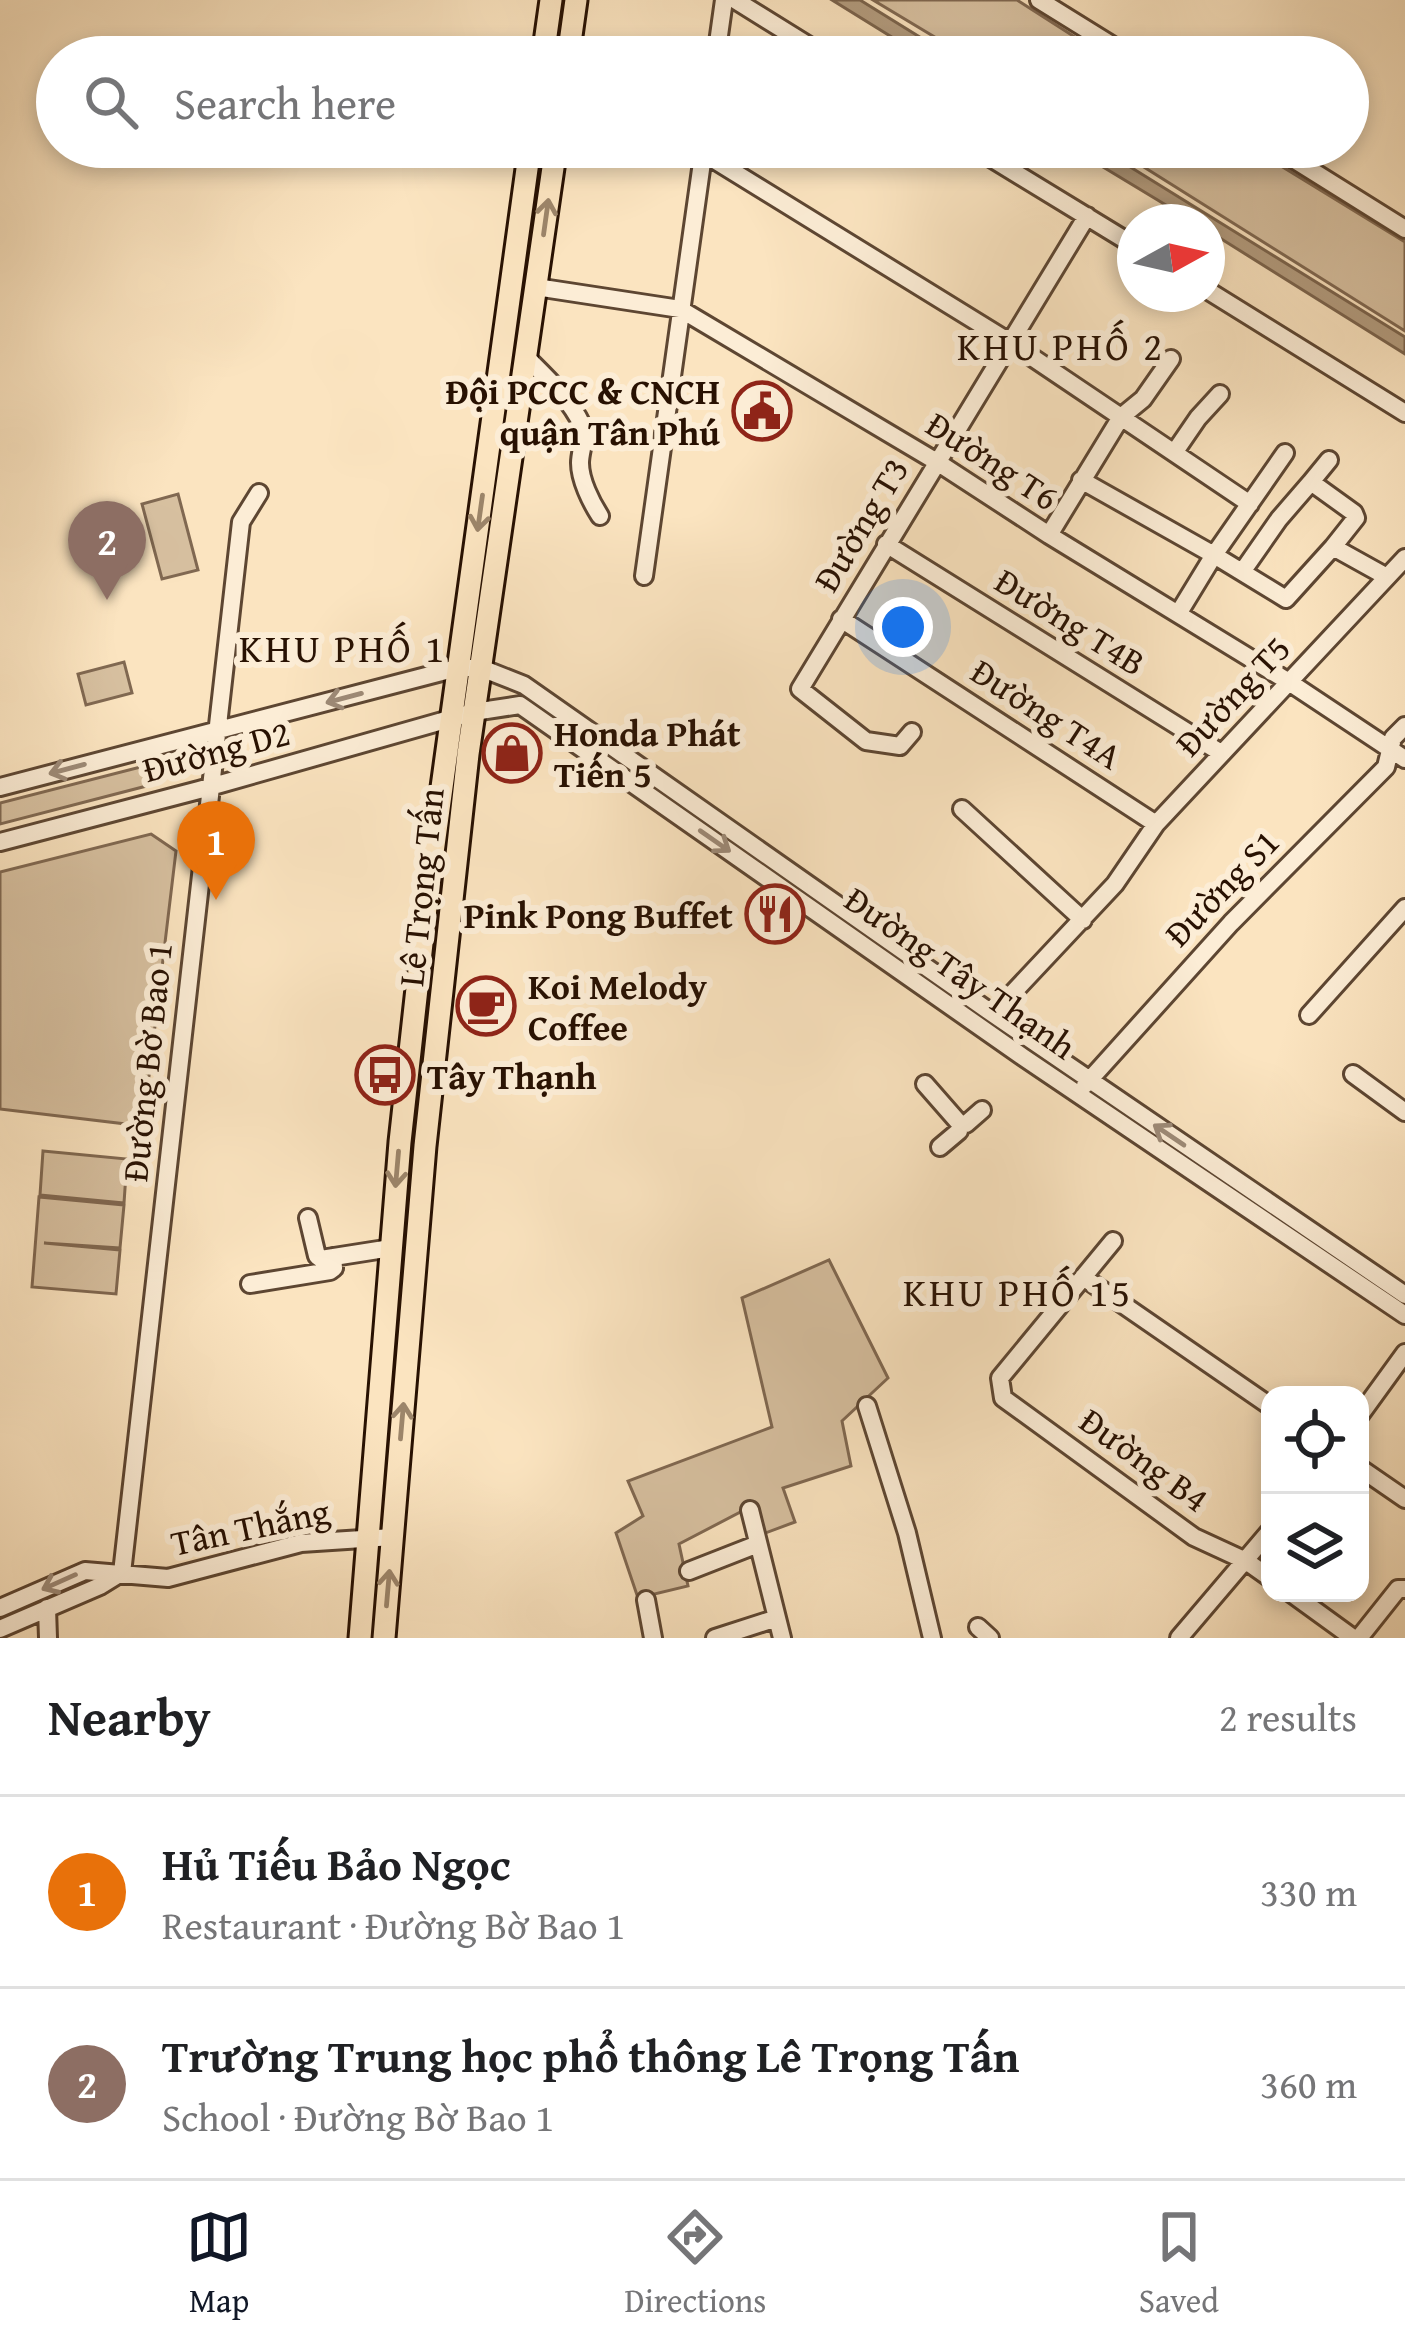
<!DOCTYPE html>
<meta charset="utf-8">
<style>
body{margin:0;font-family:"Gentium Book Plus",serif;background:#f2f2f2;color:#202124}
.controls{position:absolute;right:36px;bottom:36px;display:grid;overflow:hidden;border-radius:24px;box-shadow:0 6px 18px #0003}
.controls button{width:108px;height:108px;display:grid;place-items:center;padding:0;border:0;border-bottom:3px solid #e0e0e0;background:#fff;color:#202124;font:60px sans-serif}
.compass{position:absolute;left:1117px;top:204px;width:108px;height:108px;border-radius:50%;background:#fff;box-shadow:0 6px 18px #0003;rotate:82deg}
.you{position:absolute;left:903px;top:627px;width:42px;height:42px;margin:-30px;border:9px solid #fff;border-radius:50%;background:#1a73e8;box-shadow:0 0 0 18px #1a73e833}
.badge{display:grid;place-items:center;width:78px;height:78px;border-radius:50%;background:#111827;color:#fff;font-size:39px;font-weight:700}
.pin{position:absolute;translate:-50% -99px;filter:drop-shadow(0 3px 6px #0008)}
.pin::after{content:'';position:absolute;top:63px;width:42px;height:36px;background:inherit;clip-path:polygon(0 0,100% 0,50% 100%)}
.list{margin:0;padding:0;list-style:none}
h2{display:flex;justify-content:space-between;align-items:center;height:156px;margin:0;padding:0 48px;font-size:51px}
h2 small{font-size:39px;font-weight:400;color:#757577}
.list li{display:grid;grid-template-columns:78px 1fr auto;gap:36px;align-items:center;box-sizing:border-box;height:192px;padding:0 48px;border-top:3px solid #e0e0e0}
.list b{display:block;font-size:45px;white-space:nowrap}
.list p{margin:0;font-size:39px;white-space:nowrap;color:#757577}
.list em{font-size:39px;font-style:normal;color:#757577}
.icon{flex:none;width:66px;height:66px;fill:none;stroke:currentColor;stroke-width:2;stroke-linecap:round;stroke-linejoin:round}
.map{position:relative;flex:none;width:1405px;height:1638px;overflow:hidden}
.search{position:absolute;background:#fff;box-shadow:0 6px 18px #0003;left:36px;right:36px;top:36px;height:132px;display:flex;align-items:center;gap:30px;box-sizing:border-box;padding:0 42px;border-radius:66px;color:#757577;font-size:45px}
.sheet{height:540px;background:#fff}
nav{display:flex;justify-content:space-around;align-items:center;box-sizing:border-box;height:168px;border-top:3px solid #e0e0e0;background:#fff;font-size:33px;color:#757577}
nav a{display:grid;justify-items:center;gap:6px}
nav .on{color:#111827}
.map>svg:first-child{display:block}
.green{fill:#d7c0a0;stroke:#806851;stroke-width:3}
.water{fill:#b39c7f;stroke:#7b644d;stroke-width:3}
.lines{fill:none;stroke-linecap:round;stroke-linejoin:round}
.minor-casing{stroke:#5d4632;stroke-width:22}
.major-casing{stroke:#281102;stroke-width:27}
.minor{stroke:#fcedd6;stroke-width:16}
.major{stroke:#fbe4c0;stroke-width:21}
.oneway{stroke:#9c856a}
.oneway2{stroke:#9d8a77}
.labels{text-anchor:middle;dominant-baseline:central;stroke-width:12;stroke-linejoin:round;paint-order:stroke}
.poi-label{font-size:36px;font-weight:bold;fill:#281102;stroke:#fcedd6;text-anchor:start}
.street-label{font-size:36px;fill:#281102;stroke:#fcedd6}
.neighbourhood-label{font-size:39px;letter-spacing:3px;fill:#281102;stroke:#fcedd6}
</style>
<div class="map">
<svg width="1405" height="1638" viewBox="0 0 1405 1638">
<rect width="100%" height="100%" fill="#fbe4c0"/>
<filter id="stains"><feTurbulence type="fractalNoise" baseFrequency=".00167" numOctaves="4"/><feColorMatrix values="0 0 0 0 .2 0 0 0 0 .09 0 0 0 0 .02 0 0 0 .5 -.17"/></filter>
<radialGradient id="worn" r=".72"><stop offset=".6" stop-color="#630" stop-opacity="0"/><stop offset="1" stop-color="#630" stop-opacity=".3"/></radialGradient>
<path class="green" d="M873,0H1017L1106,57H968Z
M1112,147H1250L1405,242V331Z
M178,494L198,570L162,579L142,504Z
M124,662L132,693L86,705L78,674Z
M160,762C168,769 165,778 158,783L0,824V803Z
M151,834L176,851L143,1126L0,1109V872Z
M43,1151L127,1159L124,1203L40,1195Z
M39,1197L124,1205L120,1248L44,1243L120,1250L116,1294L32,1287Z
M829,1260L888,1378L842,1421L851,1466L783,1488L795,1522L760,1535L752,1506L679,1544L688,1586L638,1598L616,1533L643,1516L628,1481L772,1427L742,1298Z"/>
<path class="water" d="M832,0H860L952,57H924Z
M1070,147H1098L1405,337V354L1207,230V222H1194Z"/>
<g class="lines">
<defs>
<path id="minor" d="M735,0L827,57
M1039,0L1131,57
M716,57L724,0
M973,147L1135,246
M1274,147L1405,229
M703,153L1011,343L1250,504
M536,287L680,309L937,462L1049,535L1289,682L1405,759
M1207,290L1405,413
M527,358C546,377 570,399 582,425C587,438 580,450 580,463C580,480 591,502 600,516
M1174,453L1198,418L1220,394
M1329,460L1311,482L1354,513L1356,518L1333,547
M1081,480L1214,555L1286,599L1333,547L1387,577
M1049,535L1121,417L1143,399L1171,359
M886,544L1221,753
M1242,572L1279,519L1311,482
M644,576L704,148
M1178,614L1214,555L1285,453
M841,619L1156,824
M912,732L900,746L866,741L800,689L1087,216
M0,787L457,668H481L524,685L993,1014L1405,1295
M962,809L1083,920
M0,842L199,790L474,712L520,705L1023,1057L1405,1315
M993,1014L1115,884L1156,824L1405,558
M1309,1015L1405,908
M1353,1074L1405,1112
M925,1084L960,1124H966L982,1110
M1085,1085L1231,923L1386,767L1393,738L1405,726
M940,1147L959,1131L960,1124
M308,1218L317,1256L321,1259L391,1248
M1113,1241L1000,1378L1003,1398L1194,1537L1246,1561L1270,1578
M1083,1277L1270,1406
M250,1284L330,1271L334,1268L333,1257
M867,1406L907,1533L932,1638
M1360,1415L1405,1353
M1360,1468L1405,1499
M750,1510L782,1638
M689,1571L758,1544
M122,1573L241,522L259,493
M1291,1593L1353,1638
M646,1600L653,1638
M0,1608L85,1571L168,1578L301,1543L393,1537
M47,1608L48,1638
M978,1627L990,1638
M0,1629L100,1586L121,1573
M715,1638L777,1618
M1179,1638L1270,1531
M1359,1638L1398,1589H1405"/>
<path id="major" d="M543,57L551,0
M568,57L576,0
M360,1638L400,1142L428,889L530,147
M384,1638L425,1146L468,754L556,147"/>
</defs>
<use href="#minor" class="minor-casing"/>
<use href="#major" class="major-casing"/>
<use href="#minor" class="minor"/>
<use href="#major" class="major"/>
</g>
<defs><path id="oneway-shaft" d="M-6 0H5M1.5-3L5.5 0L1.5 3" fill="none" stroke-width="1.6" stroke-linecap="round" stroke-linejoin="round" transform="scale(3)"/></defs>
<g class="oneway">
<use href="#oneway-shaft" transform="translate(546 217) rotate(-82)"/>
<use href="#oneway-shaft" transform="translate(480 513) rotate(98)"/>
<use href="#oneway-shaft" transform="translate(397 1169) rotate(95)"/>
<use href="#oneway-shaft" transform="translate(402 1421) rotate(-85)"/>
<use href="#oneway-shaft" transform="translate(388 1588) rotate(-85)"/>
</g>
<g class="oneway2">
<use href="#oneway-shaft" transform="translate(344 698) rotate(165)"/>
<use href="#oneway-shaft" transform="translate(67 769) rotate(165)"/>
<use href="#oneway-shaft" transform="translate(715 841) rotate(35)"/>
<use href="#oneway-shaft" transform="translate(1169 1135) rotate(-146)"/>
<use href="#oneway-shaft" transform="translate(59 1582) rotate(156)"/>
</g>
<defs>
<symbol id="civic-ring" viewBox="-11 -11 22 22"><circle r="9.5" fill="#fcedd6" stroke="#8f2418" stroke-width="1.5"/><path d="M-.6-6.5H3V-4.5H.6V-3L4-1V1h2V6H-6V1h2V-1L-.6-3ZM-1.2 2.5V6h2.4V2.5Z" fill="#8f2418"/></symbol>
<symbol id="shop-ring" viewBox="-11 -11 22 22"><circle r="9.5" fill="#fcedd6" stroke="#8f2418" stroke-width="1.5"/><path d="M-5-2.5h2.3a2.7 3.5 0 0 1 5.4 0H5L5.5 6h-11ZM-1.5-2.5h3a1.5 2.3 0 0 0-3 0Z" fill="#8f2418"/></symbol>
<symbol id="restaurant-ring" viewBox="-11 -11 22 22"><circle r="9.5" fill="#fcedd6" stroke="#8f2418" stroke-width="1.5"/><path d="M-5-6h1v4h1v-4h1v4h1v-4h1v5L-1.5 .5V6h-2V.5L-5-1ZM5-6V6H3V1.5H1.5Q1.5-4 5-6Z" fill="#8f2418"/></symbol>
<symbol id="cafe-ring" viewBox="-11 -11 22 22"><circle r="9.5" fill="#fcedd6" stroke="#8f2418" stroke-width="1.5"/><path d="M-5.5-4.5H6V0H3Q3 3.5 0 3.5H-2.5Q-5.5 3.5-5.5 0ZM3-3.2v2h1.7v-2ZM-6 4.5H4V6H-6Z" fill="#8f2418"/></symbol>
<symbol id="bus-ring" viewBox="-11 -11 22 22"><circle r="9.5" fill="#fcedd6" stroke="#8f2418" stroke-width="1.5"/><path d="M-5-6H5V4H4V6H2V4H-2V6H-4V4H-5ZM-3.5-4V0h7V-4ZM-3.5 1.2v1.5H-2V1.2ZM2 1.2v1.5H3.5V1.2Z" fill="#8f2418"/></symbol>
</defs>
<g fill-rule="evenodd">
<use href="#civic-ring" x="729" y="378" width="66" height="66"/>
<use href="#shop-ring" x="479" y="720" width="66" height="66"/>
<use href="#restaurant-ring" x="742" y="881" width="66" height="66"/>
<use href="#cafe-ring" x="453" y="973" width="66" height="66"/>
<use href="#bus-ring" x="352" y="1042" width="66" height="66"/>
</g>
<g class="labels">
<g class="poi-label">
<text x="720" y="390" text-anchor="end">Đội PCCC &amp; CNCH<tspan x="720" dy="41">quận Tân Phú</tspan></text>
<text x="554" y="732">Honda Phát<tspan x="554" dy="41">Tiến 5</tspan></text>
<text x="733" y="914" text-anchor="end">Pink Pong Buffet</text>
<text x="528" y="985">Koi Melody<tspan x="528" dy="41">Coffee</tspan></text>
<text x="427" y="1075">Tây Thạnh</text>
</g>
<g class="street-label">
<text transform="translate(993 460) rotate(33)">Đường T6</text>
<text transform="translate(860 524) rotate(-59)">Đường T3</text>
<text transform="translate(1071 621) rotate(32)">Đường T4B</text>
<text transform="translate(1232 695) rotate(-47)">Đường T5</text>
<text transform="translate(1047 713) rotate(33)">Đường T4A</text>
<text transform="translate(216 750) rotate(-15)">Đường D2</text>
<text transform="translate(420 887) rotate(-84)">Lê Trọng Tấn</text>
<text transform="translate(1221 887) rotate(-46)">Đường S1</text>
<text transform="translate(961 972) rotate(35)">Đường Tây Thạnh</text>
<text transform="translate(146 1062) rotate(-84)">Đường Bờ Bao 1</text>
<text transform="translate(1145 1459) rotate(36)">Đường B4</text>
<text transform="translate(250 1526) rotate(-12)">Tân Thắng</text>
</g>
<g class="neighbourhood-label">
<text x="1061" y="345">KHU PHỐ 2</text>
<text x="343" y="647">KHU PHỐ 1</text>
<text x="1018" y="1291">KHU PHỐ 15</text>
</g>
</g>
<rect width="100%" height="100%" filter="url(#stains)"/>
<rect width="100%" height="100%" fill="url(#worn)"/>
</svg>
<div class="controls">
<button><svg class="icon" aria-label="locate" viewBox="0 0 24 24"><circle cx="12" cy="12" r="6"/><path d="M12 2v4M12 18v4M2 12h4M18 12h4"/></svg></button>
<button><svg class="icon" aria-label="layers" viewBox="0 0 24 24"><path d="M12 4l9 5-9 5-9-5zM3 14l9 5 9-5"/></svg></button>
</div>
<svg class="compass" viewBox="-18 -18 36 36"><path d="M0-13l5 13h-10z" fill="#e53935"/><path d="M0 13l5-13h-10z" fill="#757577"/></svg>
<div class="you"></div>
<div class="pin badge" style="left:216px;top:900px;background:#e8710a">1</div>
<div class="pin badge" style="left:107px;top:600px;background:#8d6e63">2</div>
<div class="search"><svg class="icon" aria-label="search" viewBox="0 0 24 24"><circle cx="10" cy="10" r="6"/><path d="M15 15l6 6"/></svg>Search here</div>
</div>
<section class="sheet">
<h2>Nearby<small>2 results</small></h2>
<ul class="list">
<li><span class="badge" style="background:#e8710a">1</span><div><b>Hủ Tiếu Bảo Ngọc</b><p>Restaurant · Đường Bờ Bao 1</p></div><em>330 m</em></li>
<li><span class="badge" style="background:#8d6e63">2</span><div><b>Trường Trung học phổ thông Lê Trọng Tấn</b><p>School · Đường Bờ Bao 1</p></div><em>360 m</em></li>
</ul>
</section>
<nav>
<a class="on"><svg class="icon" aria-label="map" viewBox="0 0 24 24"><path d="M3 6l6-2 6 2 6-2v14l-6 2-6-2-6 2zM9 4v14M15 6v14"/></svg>Map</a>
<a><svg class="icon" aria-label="directions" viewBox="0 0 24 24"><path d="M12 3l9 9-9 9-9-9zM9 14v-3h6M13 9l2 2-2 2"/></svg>Directions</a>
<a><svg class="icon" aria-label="saved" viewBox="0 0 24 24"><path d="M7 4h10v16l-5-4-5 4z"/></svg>Saved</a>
</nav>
